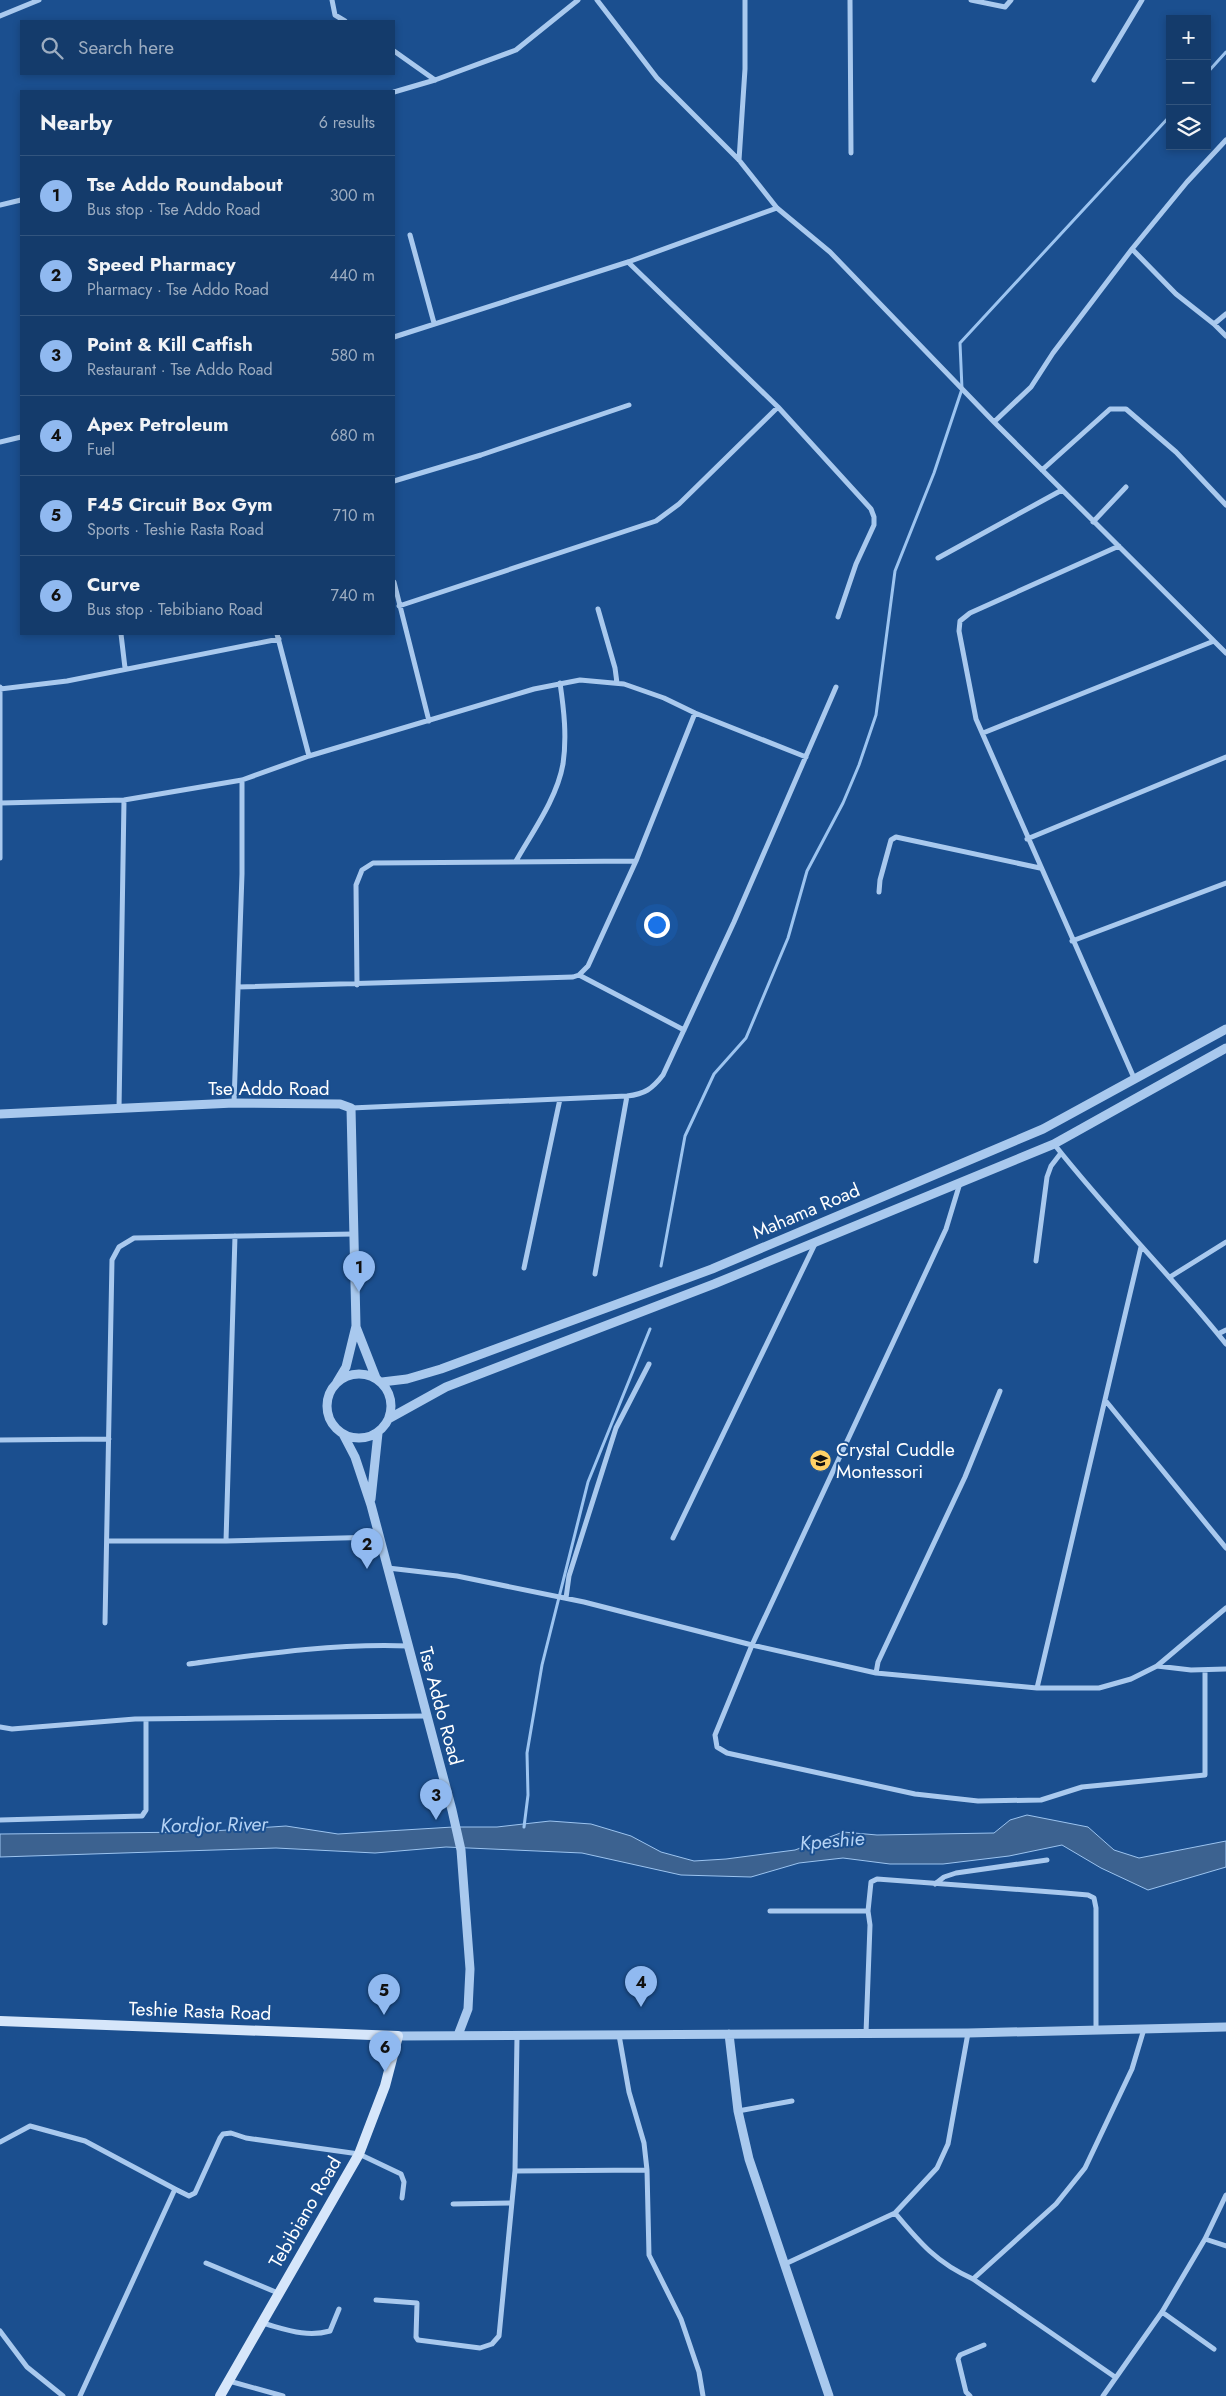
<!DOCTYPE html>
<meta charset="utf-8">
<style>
body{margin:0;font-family:Jost,sans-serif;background:#1d4271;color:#f1f3f6}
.controls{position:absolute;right:15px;top:15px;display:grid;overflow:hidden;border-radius:0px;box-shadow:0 2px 8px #0003}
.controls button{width:45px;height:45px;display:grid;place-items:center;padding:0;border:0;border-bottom:1px solid #33557e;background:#143b6b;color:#f1f3f6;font:25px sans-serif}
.you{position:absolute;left:656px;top:924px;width:18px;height:18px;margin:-12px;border:4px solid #fff;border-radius:50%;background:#1a73e8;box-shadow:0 0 0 8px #1a73e833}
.badge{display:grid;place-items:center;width:32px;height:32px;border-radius:50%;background:#90b9f0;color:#111;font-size:16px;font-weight:700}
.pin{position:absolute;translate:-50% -41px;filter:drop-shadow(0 1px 2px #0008)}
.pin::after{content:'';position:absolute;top:26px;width:18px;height:15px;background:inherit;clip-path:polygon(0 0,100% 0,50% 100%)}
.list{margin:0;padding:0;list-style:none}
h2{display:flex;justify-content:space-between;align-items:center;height:65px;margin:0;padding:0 20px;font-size:21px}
h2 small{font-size:16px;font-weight:400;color:#9dadc1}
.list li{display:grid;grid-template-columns:32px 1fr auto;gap:15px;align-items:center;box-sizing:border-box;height:80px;padding:0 20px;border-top:1px solid #33557e}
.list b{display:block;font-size:19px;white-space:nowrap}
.list p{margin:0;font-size:16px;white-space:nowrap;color:#9dadc1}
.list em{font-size:16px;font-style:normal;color:#9dadc1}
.icon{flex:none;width:28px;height:28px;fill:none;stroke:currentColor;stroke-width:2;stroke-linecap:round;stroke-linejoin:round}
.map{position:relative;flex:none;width:1226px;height:2396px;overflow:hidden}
.search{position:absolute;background:#143b6b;box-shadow:0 2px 8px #0003;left:20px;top:20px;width:375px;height:55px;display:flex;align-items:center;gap:12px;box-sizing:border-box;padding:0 18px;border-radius:0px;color:#9dadc1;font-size:19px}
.panel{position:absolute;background:#143b6b;box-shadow:0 2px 8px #0003;left:20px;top:90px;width:375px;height:545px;border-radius:0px}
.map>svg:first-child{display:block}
.water{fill:#3c6290;stroke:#9cc4f0}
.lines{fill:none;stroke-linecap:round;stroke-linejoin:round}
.stream{stroke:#9cc4f0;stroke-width:3}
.minor{stroke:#a9c9ee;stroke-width:5}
.tertiary{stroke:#a9c9ee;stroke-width:9}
.secondary{stroke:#d6e6fa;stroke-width:10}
.labels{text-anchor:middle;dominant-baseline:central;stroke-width:4;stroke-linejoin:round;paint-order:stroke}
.street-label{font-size:19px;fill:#fff;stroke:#1b4f8f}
.poi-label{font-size:19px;fill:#fff;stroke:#1b4f8f;text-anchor:start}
.water-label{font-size:20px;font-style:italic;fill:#b5d3f5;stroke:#1b4f8f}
</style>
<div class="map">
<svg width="1226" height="2396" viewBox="0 0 1226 2396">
<rect width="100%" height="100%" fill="#1b4f8f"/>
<path class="water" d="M1027,1815L1088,1827L1114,1850L1139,1858L1226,1841V1867L1148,1890L1101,1868L1062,1845L1009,1856L943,1864H890L843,1858L799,1863L751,1877L681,1875L582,1853L446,1847L375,1853L276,1848L0,1857V1834L198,1832L286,1826L338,1834L453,1827H497L550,1821L591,1824L631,1836L661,1852L694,1861L726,1859L795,1850L843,1832L877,1835L994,1833L1010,1820Z"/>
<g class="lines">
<path class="stream" d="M1207,73L1226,52
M661,1266L685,1136L714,1074L746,1038L788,938L807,871L843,803L859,765L876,715L895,571L934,473L962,389L960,343L1170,116
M524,1827L528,1795L527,1753L542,1665L588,1482L650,1329"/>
<path class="minor" d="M332,0L335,15L345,21
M597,0L657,78L739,160L777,208L830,252L994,422L1226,653
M850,0L851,153
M971,0L1005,7L1011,0
M0,16L39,0
M394,51L435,80
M1094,80L1142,0
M394,92L435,80L516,50L578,0
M739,160L745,69V0
M0,205L21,200
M410,235L434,323
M1132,249L1187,182L1226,140
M628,262L778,407L871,509L874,517V525L856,564L838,617
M1214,324L1226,336
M394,337L628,262L777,208
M994,422L1031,387L1053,353L1132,249L1176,294L1214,324L1226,314
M0,442L21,437
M1042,470L1110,409H1126L1176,452L1226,505
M394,481L481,455L629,405
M1093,522L1126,487
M1119,546L970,613L960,621L959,631L976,719L1134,1078
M938,558L1062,490
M394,582L429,721
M399,606L656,521L679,504L778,407
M598,609L615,668L617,683
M121,634L125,668
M277,634L309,756
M0,689L67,681L279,639
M983,733L1214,641
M1,803L124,800L242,780L309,756L534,689L580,680L624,684L664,698L695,713L806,757
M1027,839L1226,757
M0,858V687
M516,861C533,831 557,798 563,764C567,737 564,710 560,683
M879,892L880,880L891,840L896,837L1040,868
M1072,941L1226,883
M579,975L684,1030
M357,985L356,885L362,870L373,863L636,861
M238,987L573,977L579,975L588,966L636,861L695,713
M234,1103L242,874V780
M351,1108L627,1096C645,1094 652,1089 663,1075L734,922L836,687
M119,1110L124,800
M1054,1144C1108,1213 1171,1275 1226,1344
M960,1183L946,1229L752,1645L715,1735L717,1747L727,1753L915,1794L978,1801L1041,1800L1082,1787L1205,1775V1670
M1036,1261L1047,1177L1051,1166L1061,1153
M524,1268L560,1099
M595,1274L627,1096
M1170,1277L1226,1242
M1218,1334L1226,1330
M1105,1400L1226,1548
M0,1440L109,1439
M673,1538L815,1244
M107,1541H226L380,1537
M226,1541L235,1236
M388,1568L457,1576L584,1602L752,1645L876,1673L1037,1688H1099L1131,1679L1157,1666L1191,1670L1226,1669
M566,1598L569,1576L616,1428L649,1364
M105,1623L112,1260L119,1247L134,1238L354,1234
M189,1664C262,1654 335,1643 409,1646
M1157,1666L1226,1608
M876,1673L878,1662L965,1477L1000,1391
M1037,1688L1141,1247
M0,1727L12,1729L135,1719L427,1716
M0,1820L142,1816L146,1810V1719
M935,1884L944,1877L956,1873L1047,1860
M770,1911H868
M866,2033L870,1925L868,1911L871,1882L877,1879L1065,1893L1088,1895L1094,1898L1096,1908V2029
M619,2035L629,2092L644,2143L647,2170L649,2255L681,2319L699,2372L703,2396
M738,2111L792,2101
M0,2142L30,2126L85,2141L175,2189L80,2396
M515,2171L647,2170
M175,2189L189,2196L195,2193L220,2138L223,2134L231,2133L246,2138L359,2154L401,2174L404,2182L402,2198
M453,2204L512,2203
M895,2213C920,2243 937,2263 973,2279L1115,2377
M1205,2239L1226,2246
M206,2263L278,2293
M785,2264L895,2213L937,2168L948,2144L968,2033
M973,2279L1056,2204L1085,2168L1132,2069L1144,2029
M376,2300L417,2303L416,2337L418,2340L480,2348L492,2344L499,2336L515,2171L517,2036
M1162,2312L1214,2349
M262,2323C285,2329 306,2338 330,2331L339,2309
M0,2331L27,2367L63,2396
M229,2381L283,2396
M970,2396L966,2392L958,2359L960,2355L984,2345
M1103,2396L1162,2312L1205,2239L1226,2195"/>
<path class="tertiary" d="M0,1114L234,1103L340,1104L351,1108L356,1326L346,1367L337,1382
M356,1327L376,1378
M327 1406a32 32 0 1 1 64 0a32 32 0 1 1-64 0Z
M382,1382L407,1379L441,1369L712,1269L1043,1129L1226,1029
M390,1418L446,1387L714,1284L1054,1144L1226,1048
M343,1434L355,1457L371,1505L452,1810L461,1850L470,1969L468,2009L458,2035
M371,1499L378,1433
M729,2034L738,2111L749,2159L829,2396
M398,2036L968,2033L1226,2027"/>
<path class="secondary" d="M0,2021L398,2036L385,2086L359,2154L220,2396"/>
</g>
<defs>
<symbol id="school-disc" viewBox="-11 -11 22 22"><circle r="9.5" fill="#ffd166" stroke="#1b4f8f"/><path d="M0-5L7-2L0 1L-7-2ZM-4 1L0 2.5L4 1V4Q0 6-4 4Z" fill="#111"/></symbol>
</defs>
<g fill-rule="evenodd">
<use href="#school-disc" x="808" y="1448" width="25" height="25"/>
</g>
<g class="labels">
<g class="street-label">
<text x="269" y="1088">Tse Addo Road</text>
<text transform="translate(806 1211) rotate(-23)">Mahama Road</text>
<text transform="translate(441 1706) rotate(75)">Tse Addo Road</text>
<text transform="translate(200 2011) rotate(2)">Teshie Rasta Road</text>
<text transform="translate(305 2212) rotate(-60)">Tebibiano Road</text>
</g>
<g class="poi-label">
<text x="836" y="1449">Crystal Cuddle<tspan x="836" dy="22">Montessori</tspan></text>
</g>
<g class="water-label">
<text transform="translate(214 1825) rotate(-1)">Kordjor River</text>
<text transform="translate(832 1841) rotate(-5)">Kpeshie</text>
</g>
</g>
</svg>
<div class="controls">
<button>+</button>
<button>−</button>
<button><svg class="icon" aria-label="layers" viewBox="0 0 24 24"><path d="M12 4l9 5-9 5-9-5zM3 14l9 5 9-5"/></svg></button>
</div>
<div class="you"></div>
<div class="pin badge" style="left:359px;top:1292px">1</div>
<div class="pin badge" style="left:367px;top:1569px">2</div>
<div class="pin badge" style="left:436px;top:1820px">3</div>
<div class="pin badge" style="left:641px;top:2007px">4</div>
<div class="pin badge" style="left:384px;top:2015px">5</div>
<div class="pin badge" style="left:385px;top:2072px">6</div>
<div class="search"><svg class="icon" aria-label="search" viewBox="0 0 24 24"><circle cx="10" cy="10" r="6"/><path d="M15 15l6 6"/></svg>Search here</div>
<section class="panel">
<h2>Nearby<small>6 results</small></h2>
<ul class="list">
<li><span class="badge">1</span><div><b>Tse Addo Roundabout</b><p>Bus stop · Tse Addo Road</p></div><em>300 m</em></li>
<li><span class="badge">2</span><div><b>Speed Pharmacy</b><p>Pharmacy · Tse Addo Road</p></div><em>440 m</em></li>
<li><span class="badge">3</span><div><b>Point &amp; Kill Catfish</b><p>Restaurant · Tse Addo Road</p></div><em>580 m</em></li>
<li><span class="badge">4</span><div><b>Apex Petroleum</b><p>Fuel</p></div><em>680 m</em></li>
<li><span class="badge">5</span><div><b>F45 Circuit Box Gym</b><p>Sports · Teshie Rasta Road</p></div><em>710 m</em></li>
<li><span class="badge">6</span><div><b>Curve</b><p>Bus stop · Tebibiano Road</p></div><em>740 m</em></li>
</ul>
</section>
</div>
